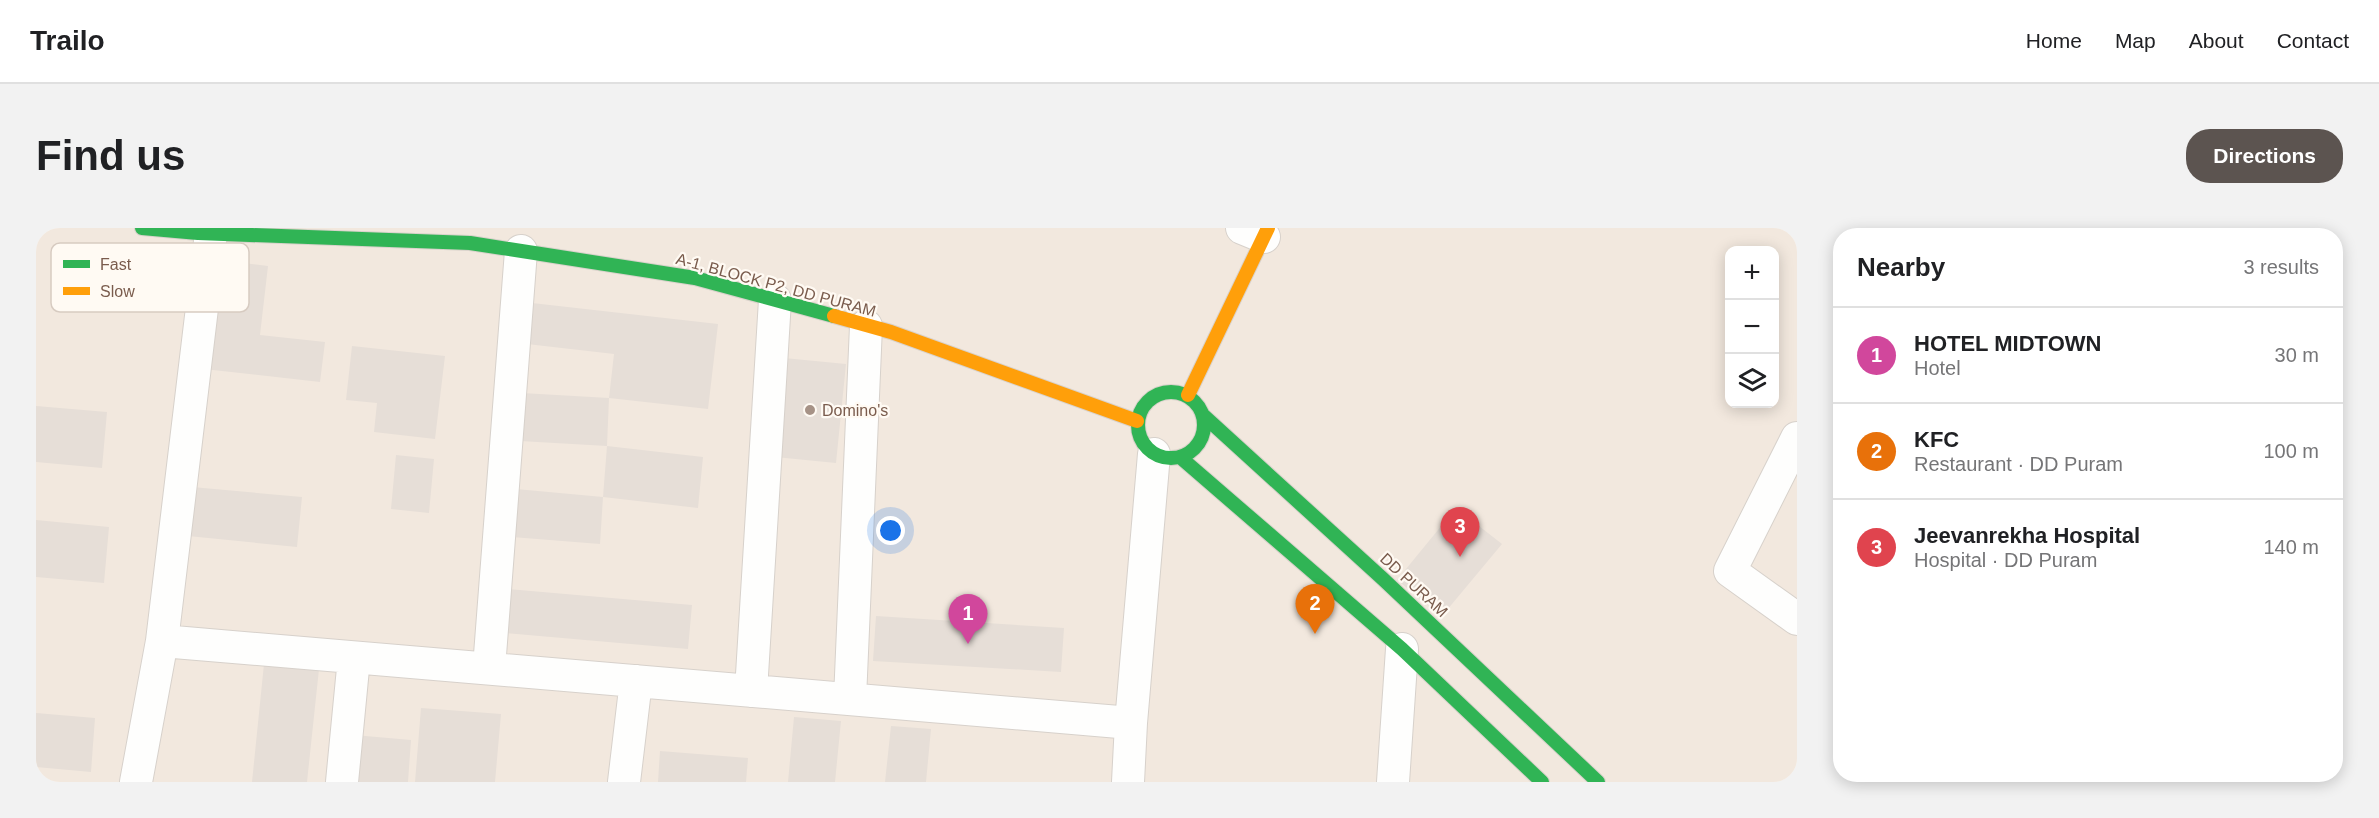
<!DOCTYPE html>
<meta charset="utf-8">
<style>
body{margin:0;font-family:Arial,sans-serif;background:#f2f2f2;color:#202124}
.controls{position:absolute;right:18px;top:18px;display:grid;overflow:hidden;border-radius:12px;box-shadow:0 3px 15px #0003}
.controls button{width:54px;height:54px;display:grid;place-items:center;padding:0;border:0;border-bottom:2px solid #e0e0e0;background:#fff;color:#202124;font:30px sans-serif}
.you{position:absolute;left:855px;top:303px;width:21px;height:21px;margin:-15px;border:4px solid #fff;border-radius:50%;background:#1a73e8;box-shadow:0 0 0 9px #1a73e833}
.badge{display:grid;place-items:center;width:39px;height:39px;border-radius:50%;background:#5c5450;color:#fff;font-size:20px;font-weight:700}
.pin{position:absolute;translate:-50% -50px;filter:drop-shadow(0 2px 3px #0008)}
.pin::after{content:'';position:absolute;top:32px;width:21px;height:18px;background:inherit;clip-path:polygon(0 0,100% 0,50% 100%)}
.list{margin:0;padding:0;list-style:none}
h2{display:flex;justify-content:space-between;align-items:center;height:78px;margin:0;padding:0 24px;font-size:26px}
h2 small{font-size:20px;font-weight:400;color:#757577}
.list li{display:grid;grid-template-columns:39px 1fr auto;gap:18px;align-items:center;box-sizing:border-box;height:96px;padding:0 24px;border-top:2px solid #e0e0e0}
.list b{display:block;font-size:22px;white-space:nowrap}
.list p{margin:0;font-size:20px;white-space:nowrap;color:#757577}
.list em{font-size:20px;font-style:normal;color:#757577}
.icon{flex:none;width:33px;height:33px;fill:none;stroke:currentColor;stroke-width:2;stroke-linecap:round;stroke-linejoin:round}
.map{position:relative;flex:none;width:1761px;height:554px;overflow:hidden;border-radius:24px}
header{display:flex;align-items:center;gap:36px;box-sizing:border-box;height:84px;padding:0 30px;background:#fff;border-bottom:2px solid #e0e0e0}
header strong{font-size:28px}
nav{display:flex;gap:33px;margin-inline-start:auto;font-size:21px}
.intro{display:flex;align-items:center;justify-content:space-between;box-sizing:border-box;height:144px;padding:0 36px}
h1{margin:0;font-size:42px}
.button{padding:15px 27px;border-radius:24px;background:#5c5450;color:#fff;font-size:21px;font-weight:700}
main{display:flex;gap:36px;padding:0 36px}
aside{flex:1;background:#fff;border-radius:24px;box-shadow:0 3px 15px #0003}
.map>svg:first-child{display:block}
.residential{fill:#f2e8de;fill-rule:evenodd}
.building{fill:#e6ded7}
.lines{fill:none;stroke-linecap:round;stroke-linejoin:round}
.street-casing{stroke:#d7d1cb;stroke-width:34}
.fast-casing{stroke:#d9d2cb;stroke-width:16}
.slow-casing{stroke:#d9d2cb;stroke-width:16}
.street{stroke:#fefefd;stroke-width:32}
.fast{stroke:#30b455;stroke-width:14}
.slow{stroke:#ff9f0a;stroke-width:14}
.poi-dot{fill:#a69286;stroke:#fffaf3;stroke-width:2}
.labels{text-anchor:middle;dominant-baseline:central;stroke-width:4.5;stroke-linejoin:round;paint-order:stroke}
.street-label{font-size:16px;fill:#7a5c4d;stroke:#fffaf3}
.poi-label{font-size:16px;fill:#7a5c4d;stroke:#fffaf3;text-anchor:start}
.key{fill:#fffaf3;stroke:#d7cbc1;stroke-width:1.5}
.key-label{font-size:16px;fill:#7a5c4d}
</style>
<header>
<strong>Trailo</strong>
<nav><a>Home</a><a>Map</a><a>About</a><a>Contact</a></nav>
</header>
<div class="intro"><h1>Find us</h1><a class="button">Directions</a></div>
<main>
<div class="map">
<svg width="1761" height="554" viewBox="0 0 1761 554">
<rect width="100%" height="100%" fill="#f9f5f0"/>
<path class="residential" d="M0,0H1761V554H0ZM1694,22H1738V176H1694Z"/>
<path class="building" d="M181,32L232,38L224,107L289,114L284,154L168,141Z
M496,75L682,96L672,181L573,170L578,126L491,116Z
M316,118L409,128L399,211L338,204L341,175L310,172Z
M748,130L810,136L800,235L739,229Z
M486,165L573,170L571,218L667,229L662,280L567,269L571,218L484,213Z
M0,178L71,184L66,240L0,234Z
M360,227L398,231L393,285L355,281Z
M156,259L266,269L261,319L152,308Z
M480,261L567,269L564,316L476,309Z
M1420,280L1466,316L1406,388L1361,352Z
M0,292L73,299L68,355L0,349Z
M472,361L656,377L652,421L468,405Z
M840,388L1028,400L1025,444L837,433Z
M228,436L283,441L271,554H216Z
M385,480L465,486L459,554H379Z
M0,485L59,490L55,544L0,539Z
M758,489L805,493L799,554H752Z
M855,498L895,501L890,554H849Z
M318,507L375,512L372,554H314Z
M624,523L712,530L710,554H622Z"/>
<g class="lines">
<defs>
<path id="street" d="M1206,0L1228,9
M1761,210L1694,343L1761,391
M126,413L1095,495
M453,440L485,23
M715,463L739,72
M814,471L830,98
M100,554L126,413L175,5
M306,554L318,430
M588,554L600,453
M1092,554L1095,495L1118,226
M1357,554L1366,421"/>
<path id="fast" d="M106,0L162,5L434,15L659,50L798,88
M1102 197a33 33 0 1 1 66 0a33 33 0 1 1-66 0Z
M1168,188L1347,351L1562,554
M1144,229L1366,421L1506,554"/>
<path id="slow" d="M798,88L855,104L1101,193
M1152,167L1232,0"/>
</defs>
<use href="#street" class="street-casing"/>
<use href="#fast" class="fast-casing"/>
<use href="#slow" class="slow-casing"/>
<use href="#street" class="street"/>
<use href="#fast" class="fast"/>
<use href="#slow" class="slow"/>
</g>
<circle class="poi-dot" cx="774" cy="182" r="6"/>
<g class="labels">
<g class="street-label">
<text transform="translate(740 57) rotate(15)">A-1, BLOCK P2, DD PURAM</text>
<text transform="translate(1378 357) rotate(43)">DD PURAM</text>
</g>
<g class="poi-label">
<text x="786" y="182">Domino's</text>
</g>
</g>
<rect x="15" y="15" width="198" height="69" rx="9" class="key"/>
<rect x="27" y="32" width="27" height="8" fill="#30b455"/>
<rect x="27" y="59" width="27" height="8" fill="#ff9f0a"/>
<g class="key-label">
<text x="64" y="42">Fast</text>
<text x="64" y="69">Slow</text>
</g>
</svg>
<div class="controls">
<button>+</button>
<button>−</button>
<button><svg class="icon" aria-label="layers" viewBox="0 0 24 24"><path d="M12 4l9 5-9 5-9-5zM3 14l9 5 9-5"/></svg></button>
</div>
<div class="you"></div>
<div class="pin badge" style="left:932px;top:416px;background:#d1479c">1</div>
<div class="pin badge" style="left:1279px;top:406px;background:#e8710a">2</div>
<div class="pin badge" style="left:1424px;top:329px;background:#e0444e">3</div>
</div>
<aside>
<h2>Nearby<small>3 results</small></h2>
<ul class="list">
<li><span class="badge" style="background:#d1479c">1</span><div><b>HOTEL MIDTOWN</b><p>Hotel</p></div><em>30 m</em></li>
<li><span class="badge" style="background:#e8710a">2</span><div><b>KFC</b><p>Restaurant · DD Puram</p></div><em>100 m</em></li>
<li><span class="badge" style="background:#e0444e">3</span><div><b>Jeevanrekha Hospital</b><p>Hospital · DD Puram</p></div><em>140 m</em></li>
</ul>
</aside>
</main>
